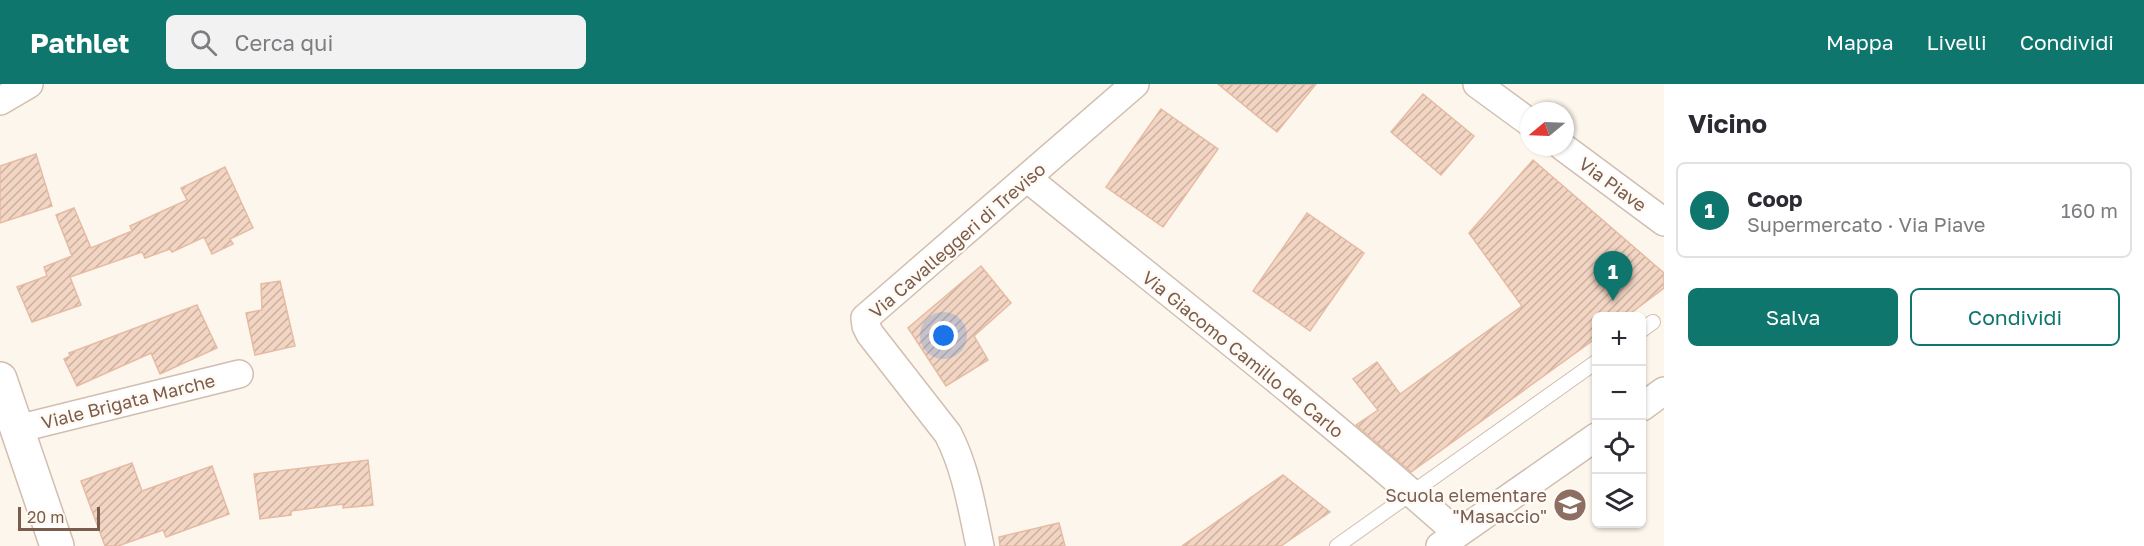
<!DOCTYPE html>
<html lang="it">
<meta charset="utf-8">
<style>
body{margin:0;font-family:"Golos Text",sans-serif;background:#f2f2f3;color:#2b2b33}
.controls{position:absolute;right:18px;bottom:18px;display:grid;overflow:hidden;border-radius:9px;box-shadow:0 2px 4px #0004}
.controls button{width:54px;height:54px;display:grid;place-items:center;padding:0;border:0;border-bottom:2px solid #e1e1e2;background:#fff;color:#2b2b33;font:30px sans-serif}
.compass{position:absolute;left:1520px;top:18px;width:54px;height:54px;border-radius:50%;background:#fff;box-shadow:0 2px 4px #0004;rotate:251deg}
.scale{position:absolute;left:18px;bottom:15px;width:82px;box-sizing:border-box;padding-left:6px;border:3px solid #7a5c4d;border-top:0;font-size:16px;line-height:21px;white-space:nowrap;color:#7a5c4d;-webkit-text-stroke:4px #fffaf3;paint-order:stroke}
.you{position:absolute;left:944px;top:252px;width:21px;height:21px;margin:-15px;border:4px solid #fff;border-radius:50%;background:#1a73e8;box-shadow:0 0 0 9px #1a73e833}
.badge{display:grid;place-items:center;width:39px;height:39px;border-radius:50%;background:#0f766e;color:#fff;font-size:20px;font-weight:700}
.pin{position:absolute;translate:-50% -50px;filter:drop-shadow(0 2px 3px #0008)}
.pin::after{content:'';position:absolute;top:32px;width:21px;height:18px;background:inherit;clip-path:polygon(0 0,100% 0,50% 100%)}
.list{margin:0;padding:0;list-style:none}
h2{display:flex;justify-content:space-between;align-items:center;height:78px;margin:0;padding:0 24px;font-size:26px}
h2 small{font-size:20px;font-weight:400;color:#7c7c81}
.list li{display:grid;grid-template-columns:39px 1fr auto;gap:18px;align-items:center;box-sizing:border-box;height:96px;margin:0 12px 12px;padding:0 12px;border:2px solid #e1e1e2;border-radius:9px}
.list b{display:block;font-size:22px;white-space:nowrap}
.list p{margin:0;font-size:20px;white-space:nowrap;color:#7c7c81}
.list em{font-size:20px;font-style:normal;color:#7c7c81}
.actions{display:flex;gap:12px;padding:18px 24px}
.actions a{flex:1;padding:14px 0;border:2px solid #0f766e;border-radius:9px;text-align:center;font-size:21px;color:#0f766e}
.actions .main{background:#0f766e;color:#fff}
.icon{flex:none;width:33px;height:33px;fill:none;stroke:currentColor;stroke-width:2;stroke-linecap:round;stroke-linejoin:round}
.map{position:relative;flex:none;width:1664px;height:462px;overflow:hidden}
header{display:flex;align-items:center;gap:36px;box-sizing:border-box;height:84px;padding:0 30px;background:#0f766e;color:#fff}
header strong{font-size:28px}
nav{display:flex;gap:33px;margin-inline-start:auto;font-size:21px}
.search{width:420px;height:54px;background:#f2f2f3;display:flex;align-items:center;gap:15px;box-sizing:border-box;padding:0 21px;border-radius:9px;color:#7c7c81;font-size:22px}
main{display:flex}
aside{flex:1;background:#fff}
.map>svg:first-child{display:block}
.building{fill:url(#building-hatch);stroke:#e6bba3;stroke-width:1.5}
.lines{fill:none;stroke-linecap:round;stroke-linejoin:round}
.service-casing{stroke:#d1beb0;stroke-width:16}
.minor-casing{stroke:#d1beb0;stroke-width:30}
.tertiary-casing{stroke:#d1beb0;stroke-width:36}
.service{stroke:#fff;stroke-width:14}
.minor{stroke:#fff;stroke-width:27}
.tertiary{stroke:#fff;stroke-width:33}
.labels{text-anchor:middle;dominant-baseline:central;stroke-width:5;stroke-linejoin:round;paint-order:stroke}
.street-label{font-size:18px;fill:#7a5c4d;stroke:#fffaf3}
.education-label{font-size:18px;fill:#785e54;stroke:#fffaf3;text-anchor:end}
</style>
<header>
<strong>Pathlet</strong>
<div class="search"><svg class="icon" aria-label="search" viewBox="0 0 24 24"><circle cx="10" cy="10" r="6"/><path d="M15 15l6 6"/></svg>Cerca qui</div>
<nav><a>Mappa</a><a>Livelli</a><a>Condividi</a></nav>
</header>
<main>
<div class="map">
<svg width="1664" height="462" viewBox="0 0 1664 462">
<defs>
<pattern id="building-hatch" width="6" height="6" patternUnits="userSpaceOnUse" patternTransform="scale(1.5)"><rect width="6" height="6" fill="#f3d5c3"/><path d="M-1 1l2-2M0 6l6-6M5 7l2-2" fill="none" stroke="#cab0a1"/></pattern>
</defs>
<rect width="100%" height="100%" fill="#fdf6ec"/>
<path class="building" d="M1218,0H1316L1277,48Z
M1423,10L1474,52L1441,91L1391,48Z
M1161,25L1218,65L1163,143L1106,103Z
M36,70L52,122L0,139V82Z
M1533,76L1664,189V204L1627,232H1596V254L1411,388L1356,341L1378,326L1353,295L1377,278L1400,310L1522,222L1469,149Z
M225,83L253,144L230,155L233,160L212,170L204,153L172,168L170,165L145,174L142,168L70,193L81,221L32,238L17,203L47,192L44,183L72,172L56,131L74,124L91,164L132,147L130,142L187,116L181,104Z
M1307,129L1364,169L1310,247L1253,207Z
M981,182L1011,219L974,252L988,276L946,302L908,244Z
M280,197L295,262L255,271L246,229L262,226L261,200Z
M197,221L217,264L160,290L151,269L77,302L64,275L70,272L69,269Z
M368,376L373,421L343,424V420L291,427V431L260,435L254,390Z
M132,379L142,407L212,382L229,430L166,453L163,446L118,462H105L81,397Z
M1283,391L1330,428L1281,462H1182Z
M1059,439L1065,462H1000L999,453Z"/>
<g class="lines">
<defs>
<path id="service" d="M1642,246L1653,238
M1337,462L1596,278"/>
<path id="minor" d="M1477,0L1529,38
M0,17L29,0
M1563,63L1664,138
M1027,94C1171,211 1318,325 1457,449
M1642,323L1664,307
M17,345L239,290
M980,462C972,424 966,385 948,350L870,250L866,242L865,234L1135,0
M1440,462L1596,353"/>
<path id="tertiary" d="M0,295L57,462"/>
</defs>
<use href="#service" class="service-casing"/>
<use href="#minor" class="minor-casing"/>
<use href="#tertiary" class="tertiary-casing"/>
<use href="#service" class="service"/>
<use href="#minor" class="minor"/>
<use href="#tertiary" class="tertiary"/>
</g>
<defs>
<symbol id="school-disc" viewBox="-11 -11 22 22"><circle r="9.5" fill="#8d6e63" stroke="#fffaf3"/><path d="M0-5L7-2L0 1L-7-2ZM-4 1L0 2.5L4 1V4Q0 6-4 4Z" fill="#fff"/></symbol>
</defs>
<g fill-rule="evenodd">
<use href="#school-disc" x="1551" y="402" width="38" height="38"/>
</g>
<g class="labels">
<g class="street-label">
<text transform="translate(1613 100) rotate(36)">Via Piave</text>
<text transform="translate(957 156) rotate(-41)">Via Cavalleggeri di Treviso</text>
<text transform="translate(1243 270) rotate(39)">Via Giacomo Camillo de Carlo</text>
<text transform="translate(128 317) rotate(-14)">Viale Brigata Marche</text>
</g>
<g class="education-label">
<text x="1547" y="411">Scuola elementare<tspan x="1547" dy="21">"Masaccio"</tspan></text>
</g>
</g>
</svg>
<div class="controls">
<button>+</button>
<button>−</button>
<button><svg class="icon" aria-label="locate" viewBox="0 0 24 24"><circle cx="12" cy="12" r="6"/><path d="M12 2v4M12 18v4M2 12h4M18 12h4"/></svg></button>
<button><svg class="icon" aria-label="layers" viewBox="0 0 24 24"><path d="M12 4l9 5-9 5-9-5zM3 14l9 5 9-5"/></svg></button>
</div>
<svg class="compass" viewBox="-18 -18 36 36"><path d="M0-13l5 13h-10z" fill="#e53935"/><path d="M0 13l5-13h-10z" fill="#7c7c81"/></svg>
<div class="scale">20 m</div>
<div class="you"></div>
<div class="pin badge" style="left:1613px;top:217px">1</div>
</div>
<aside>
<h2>Vicino<small></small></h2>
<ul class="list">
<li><span class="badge">1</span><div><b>Coop</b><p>Supermercato · Via Piave</p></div><em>160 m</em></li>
</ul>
<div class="actions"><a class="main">Salva</a><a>Condividi</a></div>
</aside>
</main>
